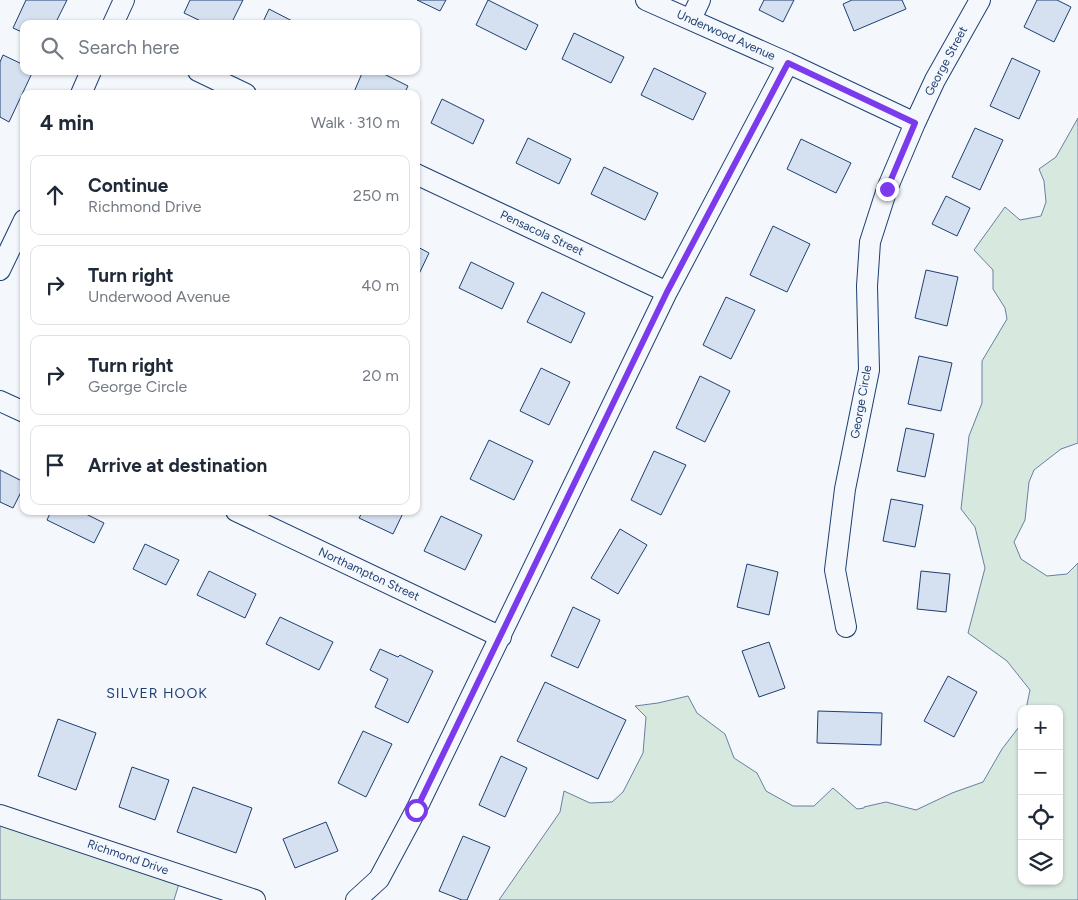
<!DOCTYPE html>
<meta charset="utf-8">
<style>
body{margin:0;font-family:Figtree,sans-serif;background:#f6f6f7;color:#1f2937}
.controls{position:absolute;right:15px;bottom:15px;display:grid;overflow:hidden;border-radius:10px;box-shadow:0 1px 4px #0004}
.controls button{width:45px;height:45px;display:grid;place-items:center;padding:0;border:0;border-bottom:1px solid #e0e1e3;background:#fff;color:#1f2937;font:25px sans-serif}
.stop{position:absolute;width:15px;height:15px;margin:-11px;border:4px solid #7c3aed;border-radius:50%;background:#fff}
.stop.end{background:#7c3aed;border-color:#fff;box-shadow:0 1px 5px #0008}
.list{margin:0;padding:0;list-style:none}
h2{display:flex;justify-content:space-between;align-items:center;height:65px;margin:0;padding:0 20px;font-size:21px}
h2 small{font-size:16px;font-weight:400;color:#747a83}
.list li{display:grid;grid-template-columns:32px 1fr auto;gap:15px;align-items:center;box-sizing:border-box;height:80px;margin:0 10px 10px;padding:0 10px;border:1px solid #e0e1e3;border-radius:10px}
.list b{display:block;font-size:19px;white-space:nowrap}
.list p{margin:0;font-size:16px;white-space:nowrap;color:#747a83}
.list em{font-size:16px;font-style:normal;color:#747a83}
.icon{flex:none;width:28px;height:28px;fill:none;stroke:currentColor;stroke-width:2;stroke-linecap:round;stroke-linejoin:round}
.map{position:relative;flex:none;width:1078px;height:900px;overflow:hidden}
.search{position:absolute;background:#fff;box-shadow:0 1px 4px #0004;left:20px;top:20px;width:400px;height:55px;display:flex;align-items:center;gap:12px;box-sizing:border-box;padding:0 18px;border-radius:10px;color:#747a83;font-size:19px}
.panel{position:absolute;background:#fff;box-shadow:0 1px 4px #0004;left:20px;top:90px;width:400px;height:425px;border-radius:10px}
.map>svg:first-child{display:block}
.green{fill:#d7e8df;stroke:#687fa3}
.building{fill:#d5e0f0;stroke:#1d3f73}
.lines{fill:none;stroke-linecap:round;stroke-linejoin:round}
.minor-casing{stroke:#1d3f73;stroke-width:22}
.minor{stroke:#f4f7fb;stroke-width:20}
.route{stroke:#7c3aed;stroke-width:6}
.labels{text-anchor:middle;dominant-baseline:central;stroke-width:4;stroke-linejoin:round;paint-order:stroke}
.street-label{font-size:12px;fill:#1d3f73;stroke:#f4f7fb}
.neighbourhood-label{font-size:14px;letter-spacing:1px;fill:#1d3f73;stroke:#f4f7fb}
</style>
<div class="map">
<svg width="1078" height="900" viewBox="0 0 1078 900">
<rect width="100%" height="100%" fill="#f4f7fb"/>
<path class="green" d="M1078,118V443L1061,449L1034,470L1029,482L1025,520L1014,542L1021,559L1047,576L1067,574L1078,563V900H499L560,812L564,791L590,803L612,802L623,792L643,753L646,717L635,706L658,703L688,696L697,713L725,734L734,758L757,773L766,791L793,806H814L833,788L857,809L864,808V807L886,802L916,810L952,793L983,782L1002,749L1022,723V881H1059V709H1026L1030,690L1007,661L968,633L985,568L975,527L961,509L969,436L982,403V361L1007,319L1005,308L993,289V270L974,250L1005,207L1020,220L1041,216L1046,202L1044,181L1039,169L1056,157Z
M0,818L180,877L178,887L174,900H0Z"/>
<path class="building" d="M26,0H67L55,24H24V33L13,28Z
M190,0H243L231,24H207L184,13Z
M417,0H446L440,11Z
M488,0L538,25L526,50L476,25Z
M764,0H794L783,22L759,10Z
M852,0H902L906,9L854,31L843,4Z
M1037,0H1057L1071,7L1054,42L1024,27Z
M269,9L298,24H262Z
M574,33L624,57L611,83L562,59Z
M3,55L24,65V71H33L9,122L0,117V62Z
M1012,58L1040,71L1019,119L990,106Z
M654,68L706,93L693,120L641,95Z
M363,71H378L408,86L404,94H358L354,92Z
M442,99L484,120L473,144L431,123Z
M975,128L1003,140L980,190L952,177Z
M528,138L571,159L559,184L516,163Z
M801,139L851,163L836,193L787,169Z
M604,167L658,193L645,220L591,194Z
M946,196L970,208L957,236L932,224Z
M773,226L810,244L787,292L750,275Z
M416,246L429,253L418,276L416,275Z
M471,262L514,283L502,309L459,288Z
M926,270L958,277L947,326L915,318Z
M542,292L585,313L571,343L527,322Z
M726,297L755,310L731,359L703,345Z
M919,356L952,363L941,411L908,404Z
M541,368L570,382L549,425L520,411Z
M700,376L730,391L705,442L676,428Z
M906,428L934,434L925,477L897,471Z
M489,440L533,461L514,500L470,479Z
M654,451L686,465L661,515L631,500Z
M0,470L24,482V486L13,508L0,502Z
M891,499L923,505L915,547L883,541Z
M51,511H80L104,523L94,543L47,520Z
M363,511H404L393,534L359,518Z
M441,516L482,535L465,570L424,551Z
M620,529L647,545L618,594L591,578Z
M145,544L179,560L166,585L133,569Z
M747,564L778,572L769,615L737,607Z
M209,571L256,594L245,618L197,595Z
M921,571L950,574L946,612L917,609Z
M573,607L600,620L578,668L551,656Z
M280,617L333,642L319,670L266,644Z
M769,642L785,688L759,697L742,651Z
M380,649L398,657L400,655L433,671L408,723L375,707L388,679L370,670Z
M948,676L977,692L954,737L924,721Z
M545,682L626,720L598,779L517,741Z
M818,711L882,713L881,745L817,743Z
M58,719L96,733L76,790L38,776Z
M363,731L392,744L366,797L338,783Z
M501,756L527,768L505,817L479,805Z
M132,767L169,780L155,820L119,807Z
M193,787L252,808L236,853L177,832Z
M326,822L338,851L295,868L283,839Z
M463,836L490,847L467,900H462L439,891Z"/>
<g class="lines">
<defs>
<path id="minor" d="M646,0L788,63L915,123
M691,19L700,0
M113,24L124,0
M198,71L246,94
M81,94L91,71
M416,174L667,292
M0,270L24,220
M0,401L24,412
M236,511L501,637
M846,627L835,570L845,489L869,370L867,286L870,242L887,189L915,123L935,80L980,0
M0,815L255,900
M356,900L379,879L416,810L667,292L788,63"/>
</defs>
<use href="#minor" class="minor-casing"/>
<use href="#minor" class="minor"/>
</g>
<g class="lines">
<path class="route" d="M416,810L667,292L788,63L915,123L887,189"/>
</g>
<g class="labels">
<g class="street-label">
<text transform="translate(726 35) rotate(24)">Underwood Avenue</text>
<text transform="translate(946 61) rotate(-62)">George Street</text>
<text transform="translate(542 233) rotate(25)">Pensacola Street</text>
<text transform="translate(861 402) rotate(-80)">George Circle</text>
<text transform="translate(369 574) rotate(25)">Northampton Street</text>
<text transform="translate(128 857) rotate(19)">Richmond Drive</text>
</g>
<g class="neighbourhood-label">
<text x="157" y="693">SILVER HOOK</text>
</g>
</g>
</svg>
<div class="controls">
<button>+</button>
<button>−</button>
<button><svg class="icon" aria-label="locate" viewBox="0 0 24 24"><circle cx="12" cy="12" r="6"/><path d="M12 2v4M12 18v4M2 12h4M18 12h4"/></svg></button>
<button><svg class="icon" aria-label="layers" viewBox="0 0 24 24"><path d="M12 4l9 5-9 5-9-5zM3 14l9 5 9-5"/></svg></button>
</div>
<div class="stop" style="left:416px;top:810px"></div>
<div class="stop end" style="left:887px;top:189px"></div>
<div class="search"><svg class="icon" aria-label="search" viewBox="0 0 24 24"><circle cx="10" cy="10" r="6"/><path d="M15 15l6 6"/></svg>Search here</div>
<section class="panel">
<h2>4 min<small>Walk · 310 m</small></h2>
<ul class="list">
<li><svg class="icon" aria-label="ahead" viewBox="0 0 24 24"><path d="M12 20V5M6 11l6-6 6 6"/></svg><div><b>Continue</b><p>Richmond Drive</p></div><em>250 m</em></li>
<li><svg class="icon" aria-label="right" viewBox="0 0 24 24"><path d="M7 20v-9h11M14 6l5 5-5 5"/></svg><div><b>Turn right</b><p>Underwood Avenue</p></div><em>40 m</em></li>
<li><svg class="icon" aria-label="right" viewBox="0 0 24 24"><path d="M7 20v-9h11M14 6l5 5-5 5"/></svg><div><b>Turn right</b><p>George Circle</p></div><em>20 m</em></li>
<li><svg class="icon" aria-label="arrive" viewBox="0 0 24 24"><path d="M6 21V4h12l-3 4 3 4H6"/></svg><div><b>Arrive at destination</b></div></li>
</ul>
</section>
</div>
